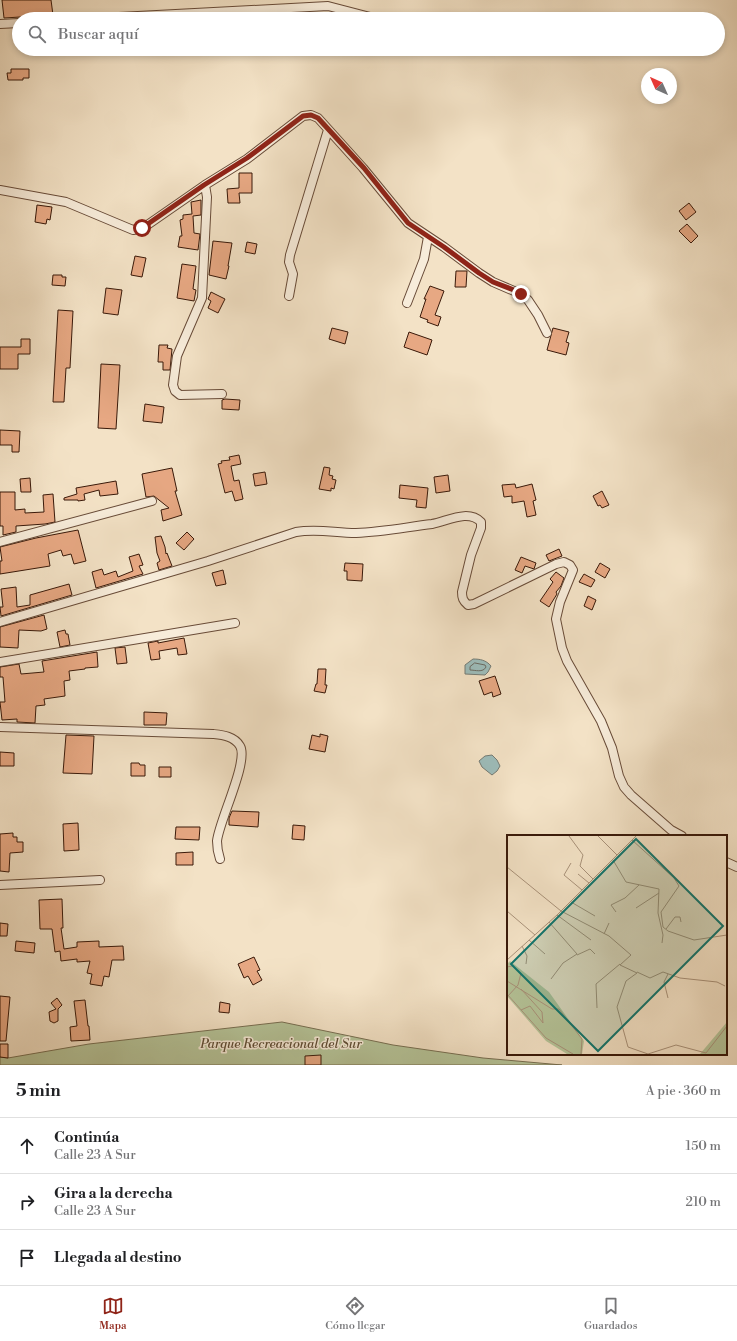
<!DOCTYPE html>
<html lang="es">
<meta charset="utf-8">
<style>
body{margin:0;font-family:"Libre Bodoni",serif;background:#f6f6f6;color:#202124}
.compass{position:absolute;left:641px;top:68px;width:36px;height:36px;border-radius:50%;background:#fff;box-shadow:0 2px 6px #0003;rotate:315deg}
.stop{position:absolute;width:12px;height:12px;margin:-9px;border:3px solid #8f2418;border-radius:50%;background:#fff}
.stop.end{background:#8f2418;border-color:#fff;box-shadow:0 1px 4px #0008}
.list{margin:0;padding:0;list-style:none}
h2{display:flex;justify-content:space-between;align-items:center;height:52px;margin:0;padding:0 16px;font-size:17px}
h2 small{font-size:13px;font-weight:400;color:#757577}
.list li{display:grid;grid-template-columns:26px 1fr auto;gap:12px;align-items:center;box-sizing:border-box;height:56px;padding:0 16px;border-top:1px solid #e0e0e0}
.list b{display:block;font-size:15px;white-space:nowrap}
.list p{margin:0;font-size:13px;white-space:nowrap;color:#757577}
.list em{font-size:13px;font-style:normal;color:#757577}
.icon{flex:none;width:22px;height:22px;fill:none;stroke:currentColor;stroke-width:2;stroke-linecap:round;stroke-linejoin:round}
.map{position:relative;flex:none;width:737px;height:1065px;overflow:hidden}
.search{position:absolute;background:#fff;box-shadow:0 2px 6px #0003;left:12px;right:12px;top:12px;height:44px;display:flex;align-items:center;gap:10px;box-sizing:border-box;padding:0 14px;border-radius:22px;color:#757577;font-size:15px}
.sheet{height:220px;background:#fff}
nav{display:flex;justify-content:space-around;align-items:center;box-sizing:border-box;height:56px;border-top:1px solid #e0e0e0;background:#fff;font-size:11px;color:#757577}
nav a{display:grid;justify-items:center;gap:2px}
nav .on{color:#8f2418}
.map>svg:first-child{display:block}
.green{fill:#b5c499;stroke:#776e51}
.water{fill:#9dbdbb;stroke:#757b74}
.lines{fill:none;stroke-linecap:round;stroke-linejoin:round}
.shore{stroke:#6b6b62;stroke-width:1}
.building{fill:#e7a883;stroke:#391909}
.street-casing{stroke:#684b38;stroke-width:10}
.street{stroke:#f7ecda;stroke-width:8}
.route{stroke:#8f2418;stroke-width:5}
.labels{text-anchor:middle;dominant-baseline:central;stroke-width:3;stroke-linejoin:round;paint-order:stroke}
.park-label{font-size:13px;font-style:italic;fill:#5e4c34;stroke:#f7ecda}
.inset-road{fill:none;stroke:#a9927a;stroke-width:1}
.view{fill:#0f766e;fill-opacity:0.15;stroke:#0f766e;stroke-width:2}
.inset-edge{fill:none;stroke:#391909;stroke-width:2}
</style>
<div class="map">
<svg width="737" height="1065" viewBox="0 0 737 1065">
<rect width="100%" height="100%" fill="#f3e2c6"/>
<filter id="stains"><feTurbulence type="fractalNoise" baseFrequency=".005" numOctaves="4"/><feColorMatrix values="0 0 0 0 .2 0 0 0 0 .09 0 0 0 0 .02 0 0 0 .5 -.17"/></filter>
<radialGradient id="worn" r=".72"><stop offset=".6" stop-color="#630" stop-opacity="0"/><stop offset="1" stop-color="#630" stop-opacity=".3"/></radialGradient>
<path class="green" d="M282,1022L393,1045L483,1058L562,1065H0V1057L8,1058L89,1044Z"/>
<path class="water" d="M473,659C480,659 486,660 491,666L488,672L485,675L465,674V665Z
M492,755L497,760L500,766L497,771L492,775L482,767L479,761L485,756Z"/>
<g class="lines">
<path class="shore" d="M475,663L485,665L486,667C483,673 475,670 470,670V667Z"/>
</g>
<path class="building" d="M2,0H51L53,15L4,18Z
M11,69H29V78H23V80H8L7,73H11Z
M239,173H252V193H239L240,203H228L227,189L239,188Z
M201,200V215L193,216L194,233L200,234L198,250L178,247L180,236H182L180,220L183,219V215L192,214L191,202Z
M689,203L696,212L686,220L679,211Z
M37,205L52,207L50,220L47,219L46,224L35,222Z
M687,224L698,236L691,243L679,231Z
M213,241L232,243L228,266H229L226,279L209,275Z
M247,242L257,244L255,254L245,252Z
M135,256L146,258L142,277L131,275Z
M182,264L196,266L193,289L196,290L194,301L177,298Z
M456,271H467L466,287H455Z
M53,275H62V277H66L65,286L52,285Z
M430,286L444,291L435,315L441,317L438,326L427,322L428,320L420,317L426,299H424Z
M106,288L122,290L118,315L103,313Z
M211,292L225,299L218,313L208,308L211,301L208,299Z
M58,310L73,311L70,368H66L64,402H53Z
M332,328L348,332L345,344L329,339Z
M553,328L569,332L566,342L569,343L566,355L547,350Z
M409,332L432,340L427,355L404,347Z
M21,339H30V354H18V369H0V347H21Z
M159,345H168L167,348L172,349L170,370H163V362H158Z
M101,364L120,365L116,429L98,428Z
M225,399L240,400L239,410L222,409V400Z
M145,404L164,407L162,423L143,421Z
M0,430L20,431L19,452H12V445H0Z
M239,455L241,464L231,466L234,481L239,480L243,499L235,501L232,491L225,493L218,464L222,463L221,461L230,460L229,457Z
M324,467L330,468L329,475L333,476L332,479L336,480L334,489L331,488V491L319,489Z
M172,468L177,491H175L182,515L163,521L161,510L169,508L154,496L146,497L142,474Z
M265,472L267,484L255,486L253,474Z
M448,475L450,491L436,493L434,477Z
M30,478L31,492H21L20,479Z
M116,481L118,494L100,496L99,490L84,494L85,500L78,501V500H64V498L77,494L76,488Z
M515,484L516,488L532,484L536,500L533,501L536,515L527,517L524,501L512,503V496L504,497L502,485Z
M400,485L428,488L426,508L416,507L417,500L399,498Z
M602,491L609,505L602,508L600,505L598,506L593,496Z
M0,492H15V510L25,509V513L44,512L43,495L53,494L55,522L45,524L16,526V532L3,535V526H0Z
M78,530L86,561L74,564L71,554L63,556L61,550L48,554L50,566L0,574V561H2L0,547L36,538Z
M187,532L194,539L184,550L176,543Z
M161,536L165,547L166,554L167,553L172,566L159,570L157,563L160,561L157,553L155,537Z
M559,549L562,556L549,561L546,555Z
M139,554L143,565L139,566L143,574L96,588L92,572L102,569L104,575L116,571L118,577L133,571L129,557Z
M521,557L536,563L534,569L525,566L522,573L515,570Z
M345,563L363,564L362,581L347,580V571H344Z
M600,563L610,569L605,578L595,572Z
M223,570L226,584L216,586L212,573Z
M556,572L564,578L561,586L556,592L557,594L549,607L540,601L553,582L550,579Z
M584,574L595,580L591,587L579,582Z
M69,584L72,595L1,616L0,607H3L1,589L16,587L17,607L30,605V595Z
M588,596L596,600L592,610L584,606Z
M44,615L47,629L41,631L19,630L18,648L0,647V627Z
M65,630L66,634H68L70,645L60,647L57,632Z
M184,638L187,654L178,655L177,648L159,651L160,659L151,660L148,643L158,641V643Z
M125,647L127,663L117,664L115,648Z
M97,652L98,667L85,668V669L69,671L70,680L64,681L65,696L44,699L45,705L36,706L35,723L17,722V719L2,720L0,702H5L3,677H0V667L19,664L21,674L44,672L42,661Z
M318,669H326L325,685H327L325,693L314,691L316,684H317Z
M495,676L501,694L493,697L492,692L484,695L479,681Z
M144,712L167,713L166,725H144Z
M320,734L328,736L325,752L309,749L312,735L320,737Z
M66,735L94,736L92,774L63,773Z
M0,752L14,753V766H0Z
M131,763H139L140,765H145V776H131Z
M159,767H171V777H159Z
M232,811L259,812L258,827L229,825V818Z
M78,823L79,850L64,851L63,824Z
M293,825L305,826L304,840L292,839Z
M176,827H200L199,840L175,839Z
M13,833V837H17V842H23V852L10,853L9,872L0,871V834Z
M193,852V865H176V853Z
M62,899L63,928H61L64,949L77,947V942L99,941V947L123,946L124,960H112L109,977L104,976L102,986L90,984L92,974L87,973L90,961L77,962V959L61,961L60,951L55,952L52,929H40L39,900Z
M0,923L8,924L7,936H0Z
M16,941L35,943L34,953L15,951Z
M254,957L260,970L257,971L262,980L253,985L248,976L244,978L238,964Z
M0,996L10,997L6,1041H0Z
M57,998L62,1005L58,1009V1021L54,1023L50,1021L49,1012L56,1009L51,1003Z
M85,1000L88,1026H89L90,1040L71,1041L70,1027L77,1026L74,1001Z
M220,1002L230,1004L229,1013L219,1012Z
M0,1044H8V1058L0,1057Z
M321,1055V1065H305V1056Z"/>
<g class="lines">
<defs>
<path id="street" d="M81,19L328,6L378,19
M0,24L19,23
M205,185L207,197L202,298L177,356L173,385L175,391L180,395L222,394
M0,190L66,202L133,230L143,228L205,185L247,159L303,116L311,115L318,118L363,168L408,223L444,247L479,273L493,282L521,294L528,300L538,315L547,333
M289,296L293,274L289,262L290,255L328,130
M407,303L424,259L428,237
M0,542L152,501
M0,622L208,561L296,532C317,528 335,533 356,533C382,532 407,527 432,524C448,521 468,509 481,522V528L471,555L462,592C462,598 463,601 468,605L474,604L556,564L564,562L570,565L573,570L560,602L556,619L562,648L567,661L601,721L612,748L619,776L624,787L631,795L671,830L682,836
M0,662L235,623
M0,727L213,734C222,735 234,736 240,746C249,761 219,821 217,841C217,847 218,853 220,859
M726,862L737,867
M0,885L100,880"/>
</defs>
<use href="#street" class="street-casing"/>
<use href="#street" class="street"/>
</g>
<g class="lines">
<path class="route" d="M142,228L204,185L247,158L303,116L311,115L318,118L364,168L408,223L444,247L479,273L493,282L514,290L521,294"/>
</g>
<g class="labels">
<g class="park-label">
<text x="281" y="1044">Parque Recreacional del Sur</text>
</g>
</g>
<g transform="translate(507 835)">
<rect width="220" height="220" fill="#f3e2c6"/>
<path d="M3,126L42,157L77,206L75,219H60L39,206L0,161V129ZM220,187V219H193Z" fill="#b5c499"/>
<path class="inset-road" d="M62,1L76,20L73,31L86,44M91,1L110,20M125,5L167,43L172,51L154,77L156,92L161,96L187,105L220,100M106,25L119,47L152,54L151,78L156,100L155,108M64,28L57,40L75,55M0,32L54,76L102,101L124,120L113,130L130,138L119,146L110,172L121,212L141,219L169,210L199,218L220,191M71,39L82,48M64,67L88,81M129,73L152,58M0,76L28,100M109,77L104,70L118,63L132,50M50,80L84,105M42,87L70,119L56,128L44,144M159,94L168,82H173L174,87M97,99L102,88M22,105L38,119M15,111L20,121L19,129M70,120L83,114L88,119M0,125L50,80L129,1M0,132L5,131L14,138L11,150L1,161M130,137L143,143L156,137L173,143L210,147L218,151M161,139L157,147L161,163M0,146L45,174H52L75,204L74,219M0,159L39,203L66,219M90,173L89,149L113,129M14,175L23,171L36,188L35,177L14,154"/>
<path class="view" d="M129,4L216,91L91,216L4,129Z"/>
<rect width="220" height="220" class="inset-edge"/>
</g>
<rect width="100%" height="100%" filter="url(#stains)"/>
<rect width="100%" height="100%" fill="url(#worn)"/>
</svg>
<svg class="compass" viewBox="-18 -18 36 36"><path d="M0-13l5 13h-10z" fill="#e53935"/><path d="M0 13l5-13h-10z" fill="#757577"/></svg>
<div class="stop" style="left:142px;top:228px"></div>
<div class="stop end" style="left:521px;top:294px"></div>
<div class="search"><svg class="icon" aria-label="search" viewBox="0 0 24 24"><circle cx="10" cy="10" r="6"/><path d="M15 15l6 6"/></svg>Buscar aquí</div>
</div>
<section class="sheet">
<h2>5 min<small>A pie · 360 m</small></h2>
<ul class="list">
<li><svg class="icon" aria-label="ahead" viewBox="0 0 24 24"><path d="M12 20V5M6 11l6-6 6 6"/></svg><div><b>Continúa</b><p>Calle 23 A Sur</p></div><em>150 m</em></li>
<li><svg class="icon" aria-label="right" viewBox="0 0 24 24"><path d="M7 20v-9h11M14 6l5 5-5 5"/></svg><div><b>Gira a la derecha</b><p>Calle 23 A Sur</p></div><em>210 m</em></li>
<li><svg class="icon" aria-label="arrive" viewBox="0 0 24 24"><path d="M6 21V4h12l-3 4 3 4H6"/></svg><div><b>Llegada al destino</b></div></li>
</ul>
</section>
<nav>
<a class="on"><svg class="icon" aria-label="map" viewBox="0 0 24 24"><path d="M3 6l6-2 6 2 6-2v14l-6 2-6-2-6 2zM9 4v14M15 6v14"/></svg>Mapa</a>
<a><svg class="icon" aria-label="directions" viewBox="0 0 24 24"><path d="M12 3l9 9-9 9-9-9zM9 14v-3h6M13 9l2 2-2 2"/></svg>Cómo llegar</a>
<a><svg class="icon" aria-label="saved" viewBox="0 0 24 24"><path d="M7 4h10v16l-5-4-5 4z"/></svg>Guardados</a>
</nav>
